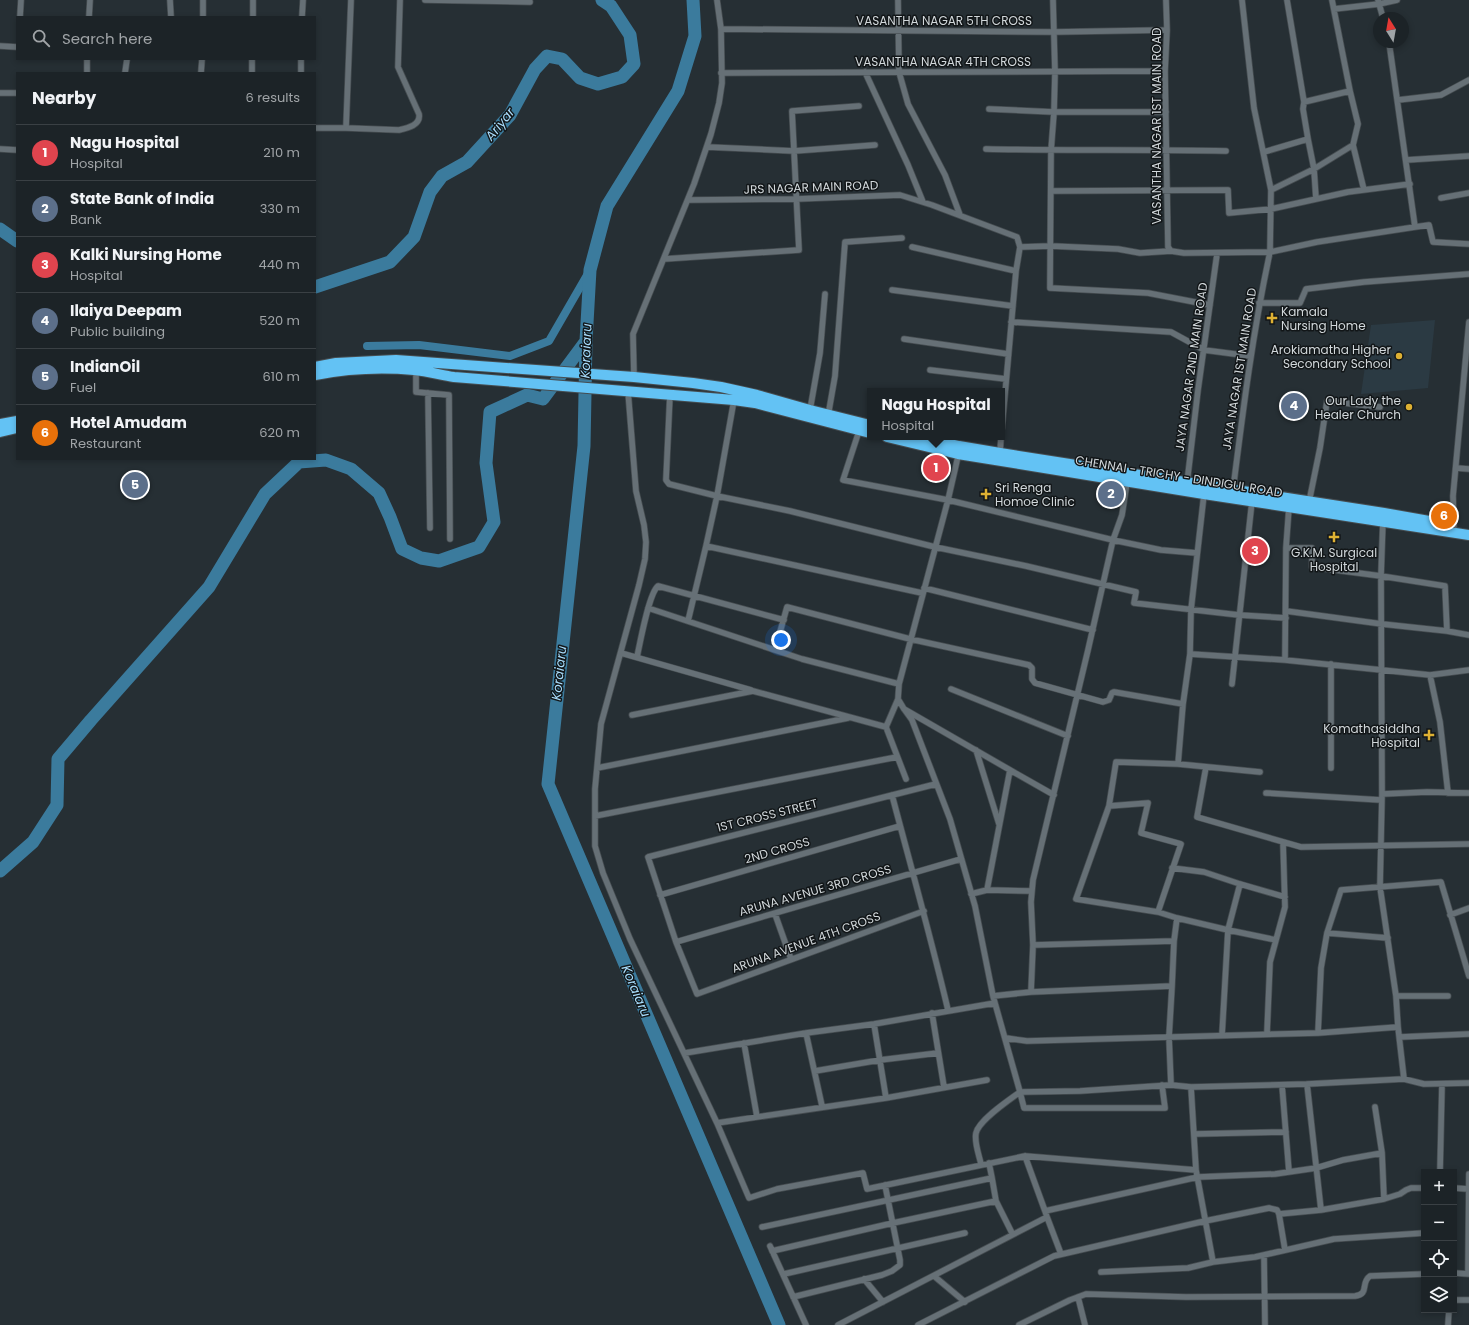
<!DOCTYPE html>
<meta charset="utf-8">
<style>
body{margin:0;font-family:Poppins,sans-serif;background:#292f33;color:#f1f3f6}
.controls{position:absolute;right:12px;bottom:12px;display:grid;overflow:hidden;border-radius:0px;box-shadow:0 2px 6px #0003}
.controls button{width:36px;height:36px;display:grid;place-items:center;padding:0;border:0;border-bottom:1px solid #3a4044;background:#1c2327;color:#f1f3f6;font:20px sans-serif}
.compass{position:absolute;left:1373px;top:12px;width:36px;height:36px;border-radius:50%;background:#1c2327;box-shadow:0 2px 6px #0003;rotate:349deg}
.you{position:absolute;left:781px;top:640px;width:14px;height:14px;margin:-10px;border:3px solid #fff;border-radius:50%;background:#1a73e8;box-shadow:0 0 0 6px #1a73e833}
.badge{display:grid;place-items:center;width:26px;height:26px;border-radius:50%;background:#8c9099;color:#fff;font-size:13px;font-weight:700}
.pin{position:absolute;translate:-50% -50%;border:2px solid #fff;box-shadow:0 1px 4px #0006}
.popup{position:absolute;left:867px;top:388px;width:138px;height:52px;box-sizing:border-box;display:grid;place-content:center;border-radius:0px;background:#1c2327;filter:drop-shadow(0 1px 3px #0005);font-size:13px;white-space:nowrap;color:#a0a4a7}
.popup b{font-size:15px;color:#f1f3f6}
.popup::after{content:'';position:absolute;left:50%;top:100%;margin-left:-8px;border:8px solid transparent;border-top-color:#1c2327}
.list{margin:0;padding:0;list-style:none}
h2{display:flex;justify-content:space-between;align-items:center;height:52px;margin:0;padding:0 16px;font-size:17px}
h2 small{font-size:13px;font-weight:400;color:#a0a4a7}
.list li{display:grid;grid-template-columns:26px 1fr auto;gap:12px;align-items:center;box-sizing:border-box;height:56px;padding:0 16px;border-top:1px solid #3a4044}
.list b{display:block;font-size:15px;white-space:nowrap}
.list p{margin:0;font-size:13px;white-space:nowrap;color:#a0a4a7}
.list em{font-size:13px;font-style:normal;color:#a0a4a7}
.icon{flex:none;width:22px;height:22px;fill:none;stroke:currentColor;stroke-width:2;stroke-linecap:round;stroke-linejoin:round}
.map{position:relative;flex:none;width:1469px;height:1325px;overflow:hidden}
.search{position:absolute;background:#1c2327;box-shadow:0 2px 6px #0003;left:16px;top:16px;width:300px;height:44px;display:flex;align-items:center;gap:10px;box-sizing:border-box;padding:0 14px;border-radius:0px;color:#a0a4a7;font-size:15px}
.panel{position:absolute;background:#1c2327;box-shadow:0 2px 6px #0003;left:16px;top:72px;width:300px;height:388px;border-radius:0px}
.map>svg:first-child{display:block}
.built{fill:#2b3a43}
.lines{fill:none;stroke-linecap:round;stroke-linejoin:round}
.canal{stroke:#3b7b9d;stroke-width:8}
.river{stroke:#3b7b9d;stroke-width:13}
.street-casing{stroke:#464d51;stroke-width:7}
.highway-casing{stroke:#464d51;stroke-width:12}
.street{stroke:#667076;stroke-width:5.5}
.highway{stroke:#63c2f4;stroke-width:10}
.poi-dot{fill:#deb133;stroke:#121618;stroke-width:1.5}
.labels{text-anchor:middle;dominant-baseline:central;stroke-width:3;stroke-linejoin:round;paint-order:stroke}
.street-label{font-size:12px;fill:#d2d8db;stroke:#121618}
.poi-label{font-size:12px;fill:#d2d8db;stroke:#121618;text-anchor:end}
.water-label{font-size:13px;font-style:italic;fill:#a9ddfc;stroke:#121618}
</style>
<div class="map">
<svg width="1469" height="1325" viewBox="0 0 1469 1325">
<rect width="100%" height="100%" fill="#262f34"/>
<path class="built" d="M1435,320L1428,388L1361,394L1371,325Z"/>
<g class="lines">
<path class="canal" d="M367,346L419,345L510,356L549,341L590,270"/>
<path class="river" d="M693,0L695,36L678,91L607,206L590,270L586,341L584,446L548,784L779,1325
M0,229L17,241
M315,287L390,262L414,237L430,192L442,176L467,162L510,115L535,69L547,56L562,59L580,78L598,84L622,77L634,64L630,35L611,6L602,0
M0,871L33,842L57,805L58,759L91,720L209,587L265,494L299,462L326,460L351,469L379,493L390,517L402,549L421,558L439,561L479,547L494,522L486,463L490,412L527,395L543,399L586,341"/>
<defs>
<path id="street" d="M170,0L171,17
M425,0L530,2
M898,0L899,72L908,104L945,175L960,215
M1053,0L1055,72L1054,112L1051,151L1050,288L1148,293L1210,305
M1166,0L1167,30L1165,71L1168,247L1171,251
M1287,0L1304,102L1350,91L1332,0
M1378,0L1383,18
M1334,9L1379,4L1397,0
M20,17L21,0
M89,17L90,0
M203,17V0
M253,17V0
M302,17L303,0
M721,29L1053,32L1167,30
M0,46L17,47
M865,72L908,165L923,202
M87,73V59
M125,73L127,59
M201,73L202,59
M252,73V59
M301,73V59
M721,73L1165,71
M0,93H17
M1398,100L1441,95L1469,80
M989,109L1054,112H1166
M315,128H346L351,0
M346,128L399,130C408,128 421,125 419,114L398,67L400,0
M1308,139L1314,169L1316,199
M1353,145L1364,190
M707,147L794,151L875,145
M0,149L17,150
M986,149C1066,151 1146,149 1226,151
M1264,152L1308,139L1303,109L1304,102
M1406,160L1469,156
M1271,190L1314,169L1353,145L1358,124L1350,91
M1051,191L1228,190L1229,213L1271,209L1348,192L1410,184
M1441,198L1469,193
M688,200L796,199L900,195L932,205L1017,237L1020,247L1016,271L1002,428
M1415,227L1429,225L1433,242L1469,244
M912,247L1016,271
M1020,247L1051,246L1118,249L1140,253L1171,251L1184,253L1270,252L1271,190L1254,108L1242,0
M664,259L799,250L792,111L859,106
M892,290L1013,306
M1259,303H1300L1306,289L1364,282L1469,274
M1011,322L1171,332L1204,350L1250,356
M904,339L1008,354
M416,370V392L449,395L450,539
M930,370L1006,379
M634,377L633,334L694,184L711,134L719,103L722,83L721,29L717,0
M628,391L636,491L644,525L646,542L645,559L639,585L601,724L595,789V846L603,873L630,939L717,1123L749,1198L777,1189L863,1173L867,1189L1025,1156L1196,1170
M428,393L430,528
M670,394L666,480L669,484L717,496L734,400
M810,410L820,353L825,294
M828,416L835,376L845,242L902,238
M859,431L843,480L948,500L1113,540L1161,550L1197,553
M959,452L948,500L899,684L898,699L904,709L1010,770L987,890L971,894
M1000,453L1001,437
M1456,468L1469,469
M1187,483L1198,390L1217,254
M1233,490C1243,410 1253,331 1270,252L1317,242L1415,227L1389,42
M1309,502L1320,448L1327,401L1380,407
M1383,519L1381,576L1382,794L1380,887L1396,996L1398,1027
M1454,526L1453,496L1469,322
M1286,548H1312V567L1381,576L1445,586L1447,631L1469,635
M924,588L1093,630
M922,593L706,546L717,496L790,511L935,547L1026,566L1136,592L1134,603L1239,615L1286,618
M648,608L802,659L899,684
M1286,611L1382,624L1447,631
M688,621L706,546
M775,650L787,607L910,639L1029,665L1032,668V679L1035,683L1103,702L1109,700L1112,693L1114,692L1183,704
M621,653L751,690
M1190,654L1285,660L1430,675L1469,670
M637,657C640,643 649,593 658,586L784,620
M1285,660L1286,548L1289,507
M1430,675L1440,722L1448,793
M1232,684L1252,501
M951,689L1068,736
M898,699L886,727L906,779
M904,709L912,720L950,819L975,906L993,996L1020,1092L1080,1091L1171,1085L1191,1087L1307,1084L1404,1079L1424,1084L1469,1083
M632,715L753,691L886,727
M976,750L999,824
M1178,764L1183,704L1190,654L1191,610L1204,494
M1206,767L1197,817L1301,847L1469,844
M597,768L848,718
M1331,768V664
M1010,770L1054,795
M1266,793L1381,800
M1382,794L1427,792L1469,793
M892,795C911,867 931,938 948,1010
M1109,806L1116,762L1178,764L1260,772
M595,816L897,757
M1172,868L1204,872L1240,884L1285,897
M1240,884L1228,930L1276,940
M987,890L1031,891
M660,895L900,826
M924,911L697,994L676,942L648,857L936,784
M1158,912L1181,844L1141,833L1148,803L1109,806L1076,899L1158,912L1177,918
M775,914L791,959
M1450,915L1469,908
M1327,933L1388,938
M676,942L961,859
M1033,945L1174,941
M1172,986L1174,941L1177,918L1228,930L1222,1035
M1031,992L1033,945L1031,902L1033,880L1088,650L1113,540L1122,515L1127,482
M993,996L1031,992L1172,986L1169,1037L1171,1085
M1396,996H1448
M932,1013L944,1087
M874,1024L886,1098
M806,1033L822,1106
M1267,1033L1270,962L1285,907L1283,842
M1318,1033L1321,968L1327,933L1341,890L1441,882L1469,976
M1400,1037L1469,1034
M1006,1038L1027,1041L1318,1033L1398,1027L1404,1079
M744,1043L757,1117
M685,1053L806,1033L874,1024L995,1003
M815,1071L880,1060L938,1053
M1307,1084L1321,1210
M1282,1085L1289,1172
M1191,1087L1196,1170L1213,1262
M1375,1107L1382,1153L1384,1199
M717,1123L886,1098L987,1080
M1194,1134L1286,1132
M1025,1156L1045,1211
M981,1164C979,1155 974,1142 976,1133C979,1120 1009,1100 1020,1092L1024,1108H1165L1162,1085
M1440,1172L1442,1084
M992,1178L996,1201L1012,1233
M1454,1188L1468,1189
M1047,1217L1061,1254
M762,1227L992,1178L989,1163
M770,1246L806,1325
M1285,1250L1279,1214L1321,1210L1384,1199L1400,1194L1406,1190L1411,1188H1424
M772,1251L893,1223L996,1201
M1264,1255L1265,1325
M1101,1272L1188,1268L1213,1262L1255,1257L1334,1239L1424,1233
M1454,1273L1469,1274
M784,1274L965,1233
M1468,1274L1469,1174
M934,1276L965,1302
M864,1279L883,1302
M793,1297L882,1275L892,1271L900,1265V1260L885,1185
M1078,1297L1085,1325
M1454,1300H1469
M838,1325L1047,1217L1045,1211L1198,1177L1275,1174L1316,1168L1343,1160L1382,1153
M918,1325L1054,1256L1205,1221L1269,1208L1277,1210L1279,1214
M1019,1325L1070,1300L1086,1294L1186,1297L1355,1296C1370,1294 1360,1283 1370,1276L1424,1274
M1448,1325L1449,1310"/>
<path id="highway" d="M315,367L336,363L396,360L634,377L693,383L721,387L757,395L810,410L870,425
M315,375C346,369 382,367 414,370C427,371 441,375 454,377L734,400L755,403L870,433
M0,424L17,421
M0,432L17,428
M887,437L958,454L1204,494L1469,535
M921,437L959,446L1000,453L1384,513L1446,524"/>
</defs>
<use href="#street" class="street-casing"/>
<use href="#highway" class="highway-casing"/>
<use href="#street" class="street"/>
<use href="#highway" class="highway"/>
</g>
<g class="poi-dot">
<path d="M1270 312h4v4h4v4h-4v4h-4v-4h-4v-4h4z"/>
<circle cx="1399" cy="356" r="4"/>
<circle cx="1409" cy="407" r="4"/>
<path d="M984 488h4v4h4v4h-4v4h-4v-4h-4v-4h4z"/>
<path d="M1332 531h4v4h4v4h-4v4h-4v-4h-4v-4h4z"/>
<path d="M1427 729h4v4h4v4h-4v4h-4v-4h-4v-4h4z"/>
</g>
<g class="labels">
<g class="street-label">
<text x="944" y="20">VASANTHA NAGAR 5TH CROSS</text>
<text x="943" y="61">VASANTHA NAGAR 4TH CROSS</text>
<text transform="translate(1156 126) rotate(-90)">VASANTHA NAGAR 1ST MAIN ROAD</text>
<text transform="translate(811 187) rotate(-2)">JRS NAGAR MAIN ROAD</text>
<text transform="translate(1191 367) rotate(-82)">JAYA NAGAR 2ND MAIN ROAD</text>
<text transform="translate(1239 369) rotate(-81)">JAYA NAGAR 1ST MAIN ROAD</text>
<text transform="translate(1179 476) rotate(9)">CHENNAI - TRICHY - DINDIGUL ROAD</text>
<text transform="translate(767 815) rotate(-14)">1ST CROSS STREET</text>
<text transform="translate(777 850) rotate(-16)">2ND CROSS</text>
<text transform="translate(815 890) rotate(-16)">ARUNA AVENUE 3RD CROSS</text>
<text transform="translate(806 942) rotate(-20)">ARUNA AVENUE 4TH CROSS</text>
</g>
<g class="poi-label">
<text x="1281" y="311" text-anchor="start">Kamala<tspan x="1281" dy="14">Nursing Home</tspan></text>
<text x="1391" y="349">Arokiamatha Higher<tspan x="1391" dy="14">Secondary School</tspan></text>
<text x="1401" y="400">Our Lady the<tspan x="1401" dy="14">Healer Church</tspan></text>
<text x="995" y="487" text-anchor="start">Sri Renga<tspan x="995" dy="14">Homoe Clinic</tspan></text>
<text x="1334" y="552" text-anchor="middle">G.K.M. Surgical<tspan x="1334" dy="14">Hospital</tspan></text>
<text x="1420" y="728">Komathasiddha<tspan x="1420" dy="14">Hospital</tspan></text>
</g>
<g class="water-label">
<text transform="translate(500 124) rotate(-51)">Ariyar</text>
<text transform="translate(586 351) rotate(-88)">Koraiaru</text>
<text transform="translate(559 673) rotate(-84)">Koraiaru</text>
<text transform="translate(636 991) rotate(67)">Koraiaru</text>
</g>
</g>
</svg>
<div class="controls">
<button>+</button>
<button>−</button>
<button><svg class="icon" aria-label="locate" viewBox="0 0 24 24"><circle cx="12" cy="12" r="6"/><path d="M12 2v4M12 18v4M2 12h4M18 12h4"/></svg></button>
<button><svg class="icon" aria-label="layers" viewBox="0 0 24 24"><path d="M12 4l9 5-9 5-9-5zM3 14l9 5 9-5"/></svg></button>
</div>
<svg class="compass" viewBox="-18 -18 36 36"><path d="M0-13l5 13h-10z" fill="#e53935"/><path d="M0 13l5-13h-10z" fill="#a0a4a7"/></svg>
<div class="you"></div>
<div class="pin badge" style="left:936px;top:468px;background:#e0444e">1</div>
<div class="popup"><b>Nagu Hospital</b>Hospital</div>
<div class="pin badge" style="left:1111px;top:494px;background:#5c6f8a">2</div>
<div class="pin badge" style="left:1255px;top:551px;background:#e0444e">3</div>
<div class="pin badge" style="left:1294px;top:406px;background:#5c6f8a">4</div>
<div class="pin badge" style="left:135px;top:485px;background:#5c6f8a">5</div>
<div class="pin badge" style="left:1444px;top:516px;background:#e8710a">6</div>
<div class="search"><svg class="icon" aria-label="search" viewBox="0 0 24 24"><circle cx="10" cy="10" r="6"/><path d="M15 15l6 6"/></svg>Search here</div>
<section class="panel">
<h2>Nearby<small>6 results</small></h2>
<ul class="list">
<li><span class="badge" style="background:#e0444e">1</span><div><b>Nagu Hospital</b><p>Hospital</p></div><em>210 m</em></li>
<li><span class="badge" style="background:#5c6f8a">2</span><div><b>State Bank of India</b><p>Bank</p></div><em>330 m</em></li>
<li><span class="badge" style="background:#e0444e">3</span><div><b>Kalki Nursing Home</b><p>Hospital</p></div><em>440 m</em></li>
<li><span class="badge" style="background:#5c6f8a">4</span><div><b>Ilaiya Deepam</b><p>Public building</p></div><em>520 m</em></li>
<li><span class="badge" style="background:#5c6f8a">5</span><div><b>IndianOil</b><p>Fuel</p></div><em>610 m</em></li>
<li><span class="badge" style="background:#e8710a">6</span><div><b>Hotel Amudam</b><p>Restaurant</p></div><em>620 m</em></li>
</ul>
</section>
</div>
